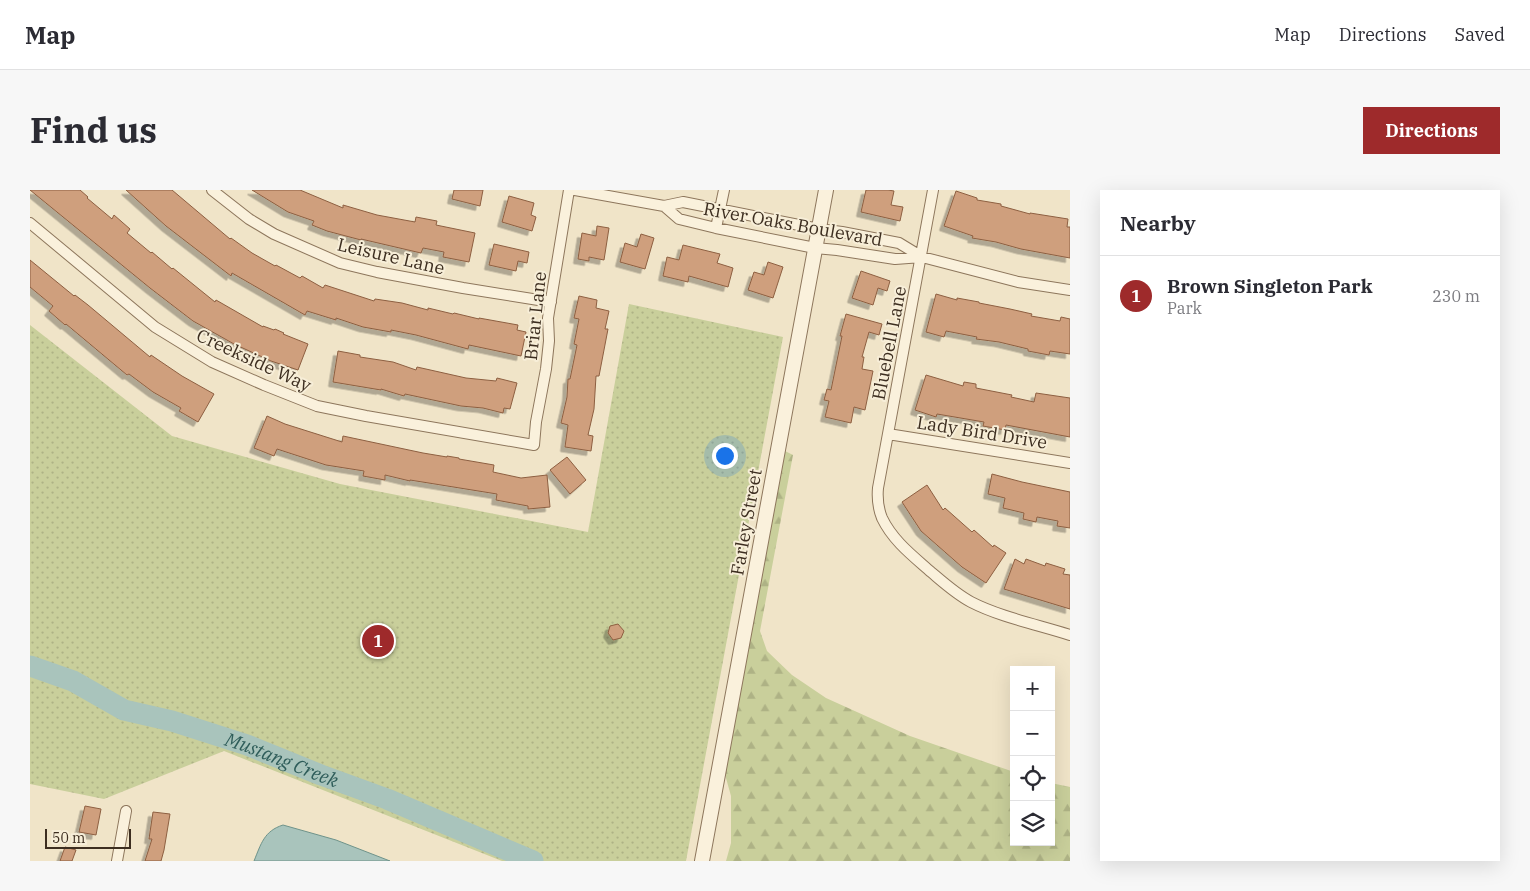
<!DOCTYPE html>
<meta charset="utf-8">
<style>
body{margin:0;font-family:"IBM Plex Serif",serif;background:#f7f7f7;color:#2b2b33}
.controls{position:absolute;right:15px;bottom:15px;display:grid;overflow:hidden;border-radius:0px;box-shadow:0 5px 20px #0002}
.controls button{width:45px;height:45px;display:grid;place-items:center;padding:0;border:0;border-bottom:1px solid #e1e1e2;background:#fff;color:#2b2b33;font:25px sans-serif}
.scale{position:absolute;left:15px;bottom:12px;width:86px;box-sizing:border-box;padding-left:5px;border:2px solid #3d2e20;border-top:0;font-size:14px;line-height:18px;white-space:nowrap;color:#3d2e20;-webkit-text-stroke:4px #f7eed8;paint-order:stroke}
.you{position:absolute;left:694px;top:265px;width:18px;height:18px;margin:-12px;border:4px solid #fff;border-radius:50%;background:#1a73e8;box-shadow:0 0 0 8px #1a73e833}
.badge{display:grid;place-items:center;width:32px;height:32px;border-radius:50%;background:#9e2a2b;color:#fff;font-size:16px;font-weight:700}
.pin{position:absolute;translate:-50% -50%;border:2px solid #fff;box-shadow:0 1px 5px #0006}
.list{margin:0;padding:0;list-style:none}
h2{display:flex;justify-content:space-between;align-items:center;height:65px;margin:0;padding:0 20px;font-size:21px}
h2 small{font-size:16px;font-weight:400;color:#7c7c81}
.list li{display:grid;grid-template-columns:32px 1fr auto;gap:15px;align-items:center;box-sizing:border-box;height:80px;padding:0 20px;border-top:1px solid #e1e1e2}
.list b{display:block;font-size:19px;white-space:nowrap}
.list p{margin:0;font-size:16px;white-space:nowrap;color:#7c7c81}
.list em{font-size:16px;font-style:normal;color:#7c7c81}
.icon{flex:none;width:28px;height:28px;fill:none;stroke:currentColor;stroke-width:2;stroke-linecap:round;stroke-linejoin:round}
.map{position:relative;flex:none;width:1040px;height:671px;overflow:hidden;border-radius:0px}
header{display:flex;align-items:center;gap:30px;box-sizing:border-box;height:70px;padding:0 25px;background:#fff;border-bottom:1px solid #e1e1e2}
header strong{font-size:24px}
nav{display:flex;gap:28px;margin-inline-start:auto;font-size:18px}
.intro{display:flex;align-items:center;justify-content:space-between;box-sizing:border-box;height:120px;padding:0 30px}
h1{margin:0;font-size:35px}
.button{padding:12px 22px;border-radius:0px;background:#9e2a2b;color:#fff;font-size:18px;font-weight:700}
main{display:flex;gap:30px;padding:0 30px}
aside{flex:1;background:#fff;border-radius:0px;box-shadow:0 5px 20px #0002}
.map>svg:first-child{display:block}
.forest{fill:url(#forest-firs)}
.park{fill:url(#park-dots)}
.water{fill:#a9c4bc;stroke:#6f938a}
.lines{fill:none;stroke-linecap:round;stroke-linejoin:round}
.river{stroke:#a9c4bc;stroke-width:21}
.building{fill:#cf9f7d;stroke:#8d5f41;filter:url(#shadow)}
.minor-casing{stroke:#8d765c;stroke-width:12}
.tertiary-casing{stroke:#8d765c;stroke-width:16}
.minor{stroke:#faf1dc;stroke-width:10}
.tertiary{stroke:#faf1dc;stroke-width:14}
.labels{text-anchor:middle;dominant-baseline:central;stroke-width:4;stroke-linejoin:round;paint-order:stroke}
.street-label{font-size:18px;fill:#3d2e20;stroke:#f7eed8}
.water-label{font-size:19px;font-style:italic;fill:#2f5d5a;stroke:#f7eed8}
</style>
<header>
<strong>Map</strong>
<nav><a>Map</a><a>Directions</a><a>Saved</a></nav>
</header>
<div class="intro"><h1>Find us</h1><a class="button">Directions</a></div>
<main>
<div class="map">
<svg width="1040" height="671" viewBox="0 0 1040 671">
<defs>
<pattern id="forest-firs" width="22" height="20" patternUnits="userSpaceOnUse" patternTransform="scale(1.25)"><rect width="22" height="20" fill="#c9cf9b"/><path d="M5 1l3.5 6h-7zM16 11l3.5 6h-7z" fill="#aeb285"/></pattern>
<pattern id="park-dots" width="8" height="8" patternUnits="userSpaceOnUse" patternTransform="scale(1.25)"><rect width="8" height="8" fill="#c9cf9b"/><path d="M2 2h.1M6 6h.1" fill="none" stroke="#aeb285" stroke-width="1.8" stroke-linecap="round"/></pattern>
<filter id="shadow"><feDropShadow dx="-4.5" dy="4.5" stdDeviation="0" flood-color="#0004"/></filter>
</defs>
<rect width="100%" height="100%" fill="#f0e4c8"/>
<path class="forest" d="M755,261L763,265L730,441L737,461L762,485L796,508L880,546L984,582V652H1021V593L1040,597V671H696L701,653V606L694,581Z"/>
<path class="park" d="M599,114L753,147L656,671H472L194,561L74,609L0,594V135L142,246L310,294L558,342Z"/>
<path class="water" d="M253,635L306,650L360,671H224C231,654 234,641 253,635Z"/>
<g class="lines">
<path class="river" id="s1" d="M0,476L43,491L94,520L142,531L217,555L291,585L357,609L503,671"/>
</g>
<path class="building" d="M0,0H50L58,7L57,8L82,29L84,25L100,39L97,43L121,63L122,62L142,79L143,78L185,112L186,110L233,137V136L244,140L245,139L254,143L253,144L278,154L268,180L241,171L204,154L163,131L120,98Z
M96,0H142L200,49L201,48L222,63L245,76L246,75L270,88L272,86L293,98L295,95L344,111L345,109L372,113L398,120V118L423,124L424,123L449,129V128L488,135L487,140L496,142L491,166L439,155L438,159L386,145L361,140V142L333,137L306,128V130L277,121L275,125L202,83L201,86L136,36Z
M222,0H270L313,18V15L347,25L385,32L386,27L407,31L406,35L445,43L439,72L413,67L414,62L393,58L391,63L331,49V50L297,41L282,35L284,31L258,22Z
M424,0H453L450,16L422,9Z
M836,0H858L864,1L861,15L873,17L870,31L831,22Z
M926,1L947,8V10L971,14V16L1000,24V23L1038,29L1037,37H1040V68L991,59L966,52L942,48L943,46L914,36Z
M479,6L504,13L501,25L506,27L502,41L472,32Z
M567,36L579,38L574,70L559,67V71L548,69L552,43L566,46Z
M611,44L624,48L615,79L590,72L595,53L607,57Z
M464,54L499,62L497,73L488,71L486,81L459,75Z
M653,55L690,64L687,73L703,78L698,97L659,86L658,92L633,86L637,67L649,70Z
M0,70L44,106L45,105L58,115L120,167L121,165L152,186L184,204L168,232L149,221L151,218L123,202L99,184L97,185L36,134L35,135L19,121L23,116L0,97Z
M738,72L753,77L743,108L718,100L724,82L734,85Z
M831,81L860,91L857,101L848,98L843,115L822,108Z
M906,104L927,110V108L949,112V113L980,119L1002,124L1001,126L1030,131L1031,127L1040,129V164L1020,161L1019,165L998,161V159L969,152L946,149L947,147L916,141L914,147L896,142Z
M549,106L567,110L566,118L579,121L575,139H578L569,186H566L564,219L558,245L563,246L561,261L535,257L538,235L531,233L537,207L538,189H540L547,155L544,154L549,129L544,128Z
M816,124L852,134L849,145L839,142L832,167H834L832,179L843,181L835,220L824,217L821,233L795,227L799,211L794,210L797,199L801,200L812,146H810Z
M308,161L330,165V167L363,172L386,180L387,177L436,188L466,191L467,188L487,193L480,219L474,218L473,223L453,218L431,216L375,204L374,206L351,199V200L303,192Z
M896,185L933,196L934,192L946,194V198L982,205L981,207L1004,212L1006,203L1040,208V247L976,235L975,240L953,236L954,232L907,224L906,227L885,220Z
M237,226L255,234L312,252L313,246L393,263L417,267V266L429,268V269L464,275L463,282L491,288L517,285L520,317L498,319V316L466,310L467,304L380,290V291L355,285V290L333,286L334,281L296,275L247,259L244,266L224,258Z
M537,267L556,290L540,304L520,280Z
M962,284L992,292L1040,302V338L1027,336L1028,331L1007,327L1006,332L993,329L994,323L973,318L975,308L958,304Z
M897,295L913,320L915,318L942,342L944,340L963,357L964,355L976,363L956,393L932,377L891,341L872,312Z
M985,369L994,374L996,369L1015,376L1016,373L1035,379L1033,384L1040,385V419L974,399Z
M588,434L594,441L591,448L583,450L578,443L580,436Z
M55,616L71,619L66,645L49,642Z
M123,622L140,624L134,660L131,671H115L122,649H119Z
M35,657L46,660L42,671H30Z"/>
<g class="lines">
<defs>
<path id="minor" d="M182,0L219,29L244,44L310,73L347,82L433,98L521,112
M545,0L634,16L653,12L789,39L812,42L869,53L892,67
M903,0L848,298C847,309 848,318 852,328C863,351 883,366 901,382C914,393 926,404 941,412C970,427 1009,435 1040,445
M634,16L649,29L686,38L785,58L807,60L865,69L892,67L988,92L1040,100
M0,33L125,137L182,172L234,195L287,216L336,226L504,255L506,232L516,179L519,151L518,128L539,0
M686,38L694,0
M858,244L1040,273
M87,671L96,621"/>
<path id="tertiary" d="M672,671L796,0"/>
</defs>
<use href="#minor" class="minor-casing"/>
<use href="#tertiary" class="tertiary-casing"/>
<use href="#minor" class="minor"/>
<use href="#tertiary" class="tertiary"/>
</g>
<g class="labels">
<g class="street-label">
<text transform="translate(763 34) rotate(10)">River Oaks Boulevard</text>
<text transform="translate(361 66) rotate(13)">Leisure Lane</text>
<text transform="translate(505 126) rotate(-84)">Briar Lane</text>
<text transform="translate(859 153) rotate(-79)">Bluebell Lane</text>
<text transform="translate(224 170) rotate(25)">Creekside Way</text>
<text transform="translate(952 242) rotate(9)">Lady Bird Drive</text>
<text transform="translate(716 332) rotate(-80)">Farley Street</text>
</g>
<g class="water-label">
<text stroke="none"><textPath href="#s1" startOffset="270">Mustang Creek</textPath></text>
</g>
</g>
</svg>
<div class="controls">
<button>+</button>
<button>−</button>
<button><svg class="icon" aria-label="locate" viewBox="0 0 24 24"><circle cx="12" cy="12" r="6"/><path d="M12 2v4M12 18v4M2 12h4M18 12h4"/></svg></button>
<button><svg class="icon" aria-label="layers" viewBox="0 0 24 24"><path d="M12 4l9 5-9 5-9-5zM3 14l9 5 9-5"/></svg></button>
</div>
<div class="scale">50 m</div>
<div class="you"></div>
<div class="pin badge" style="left:348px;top:451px">1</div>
</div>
<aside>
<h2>Nearby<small></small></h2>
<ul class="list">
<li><span class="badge">1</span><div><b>Brown Singleton Park</b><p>Park</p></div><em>230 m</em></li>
</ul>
</aside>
</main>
